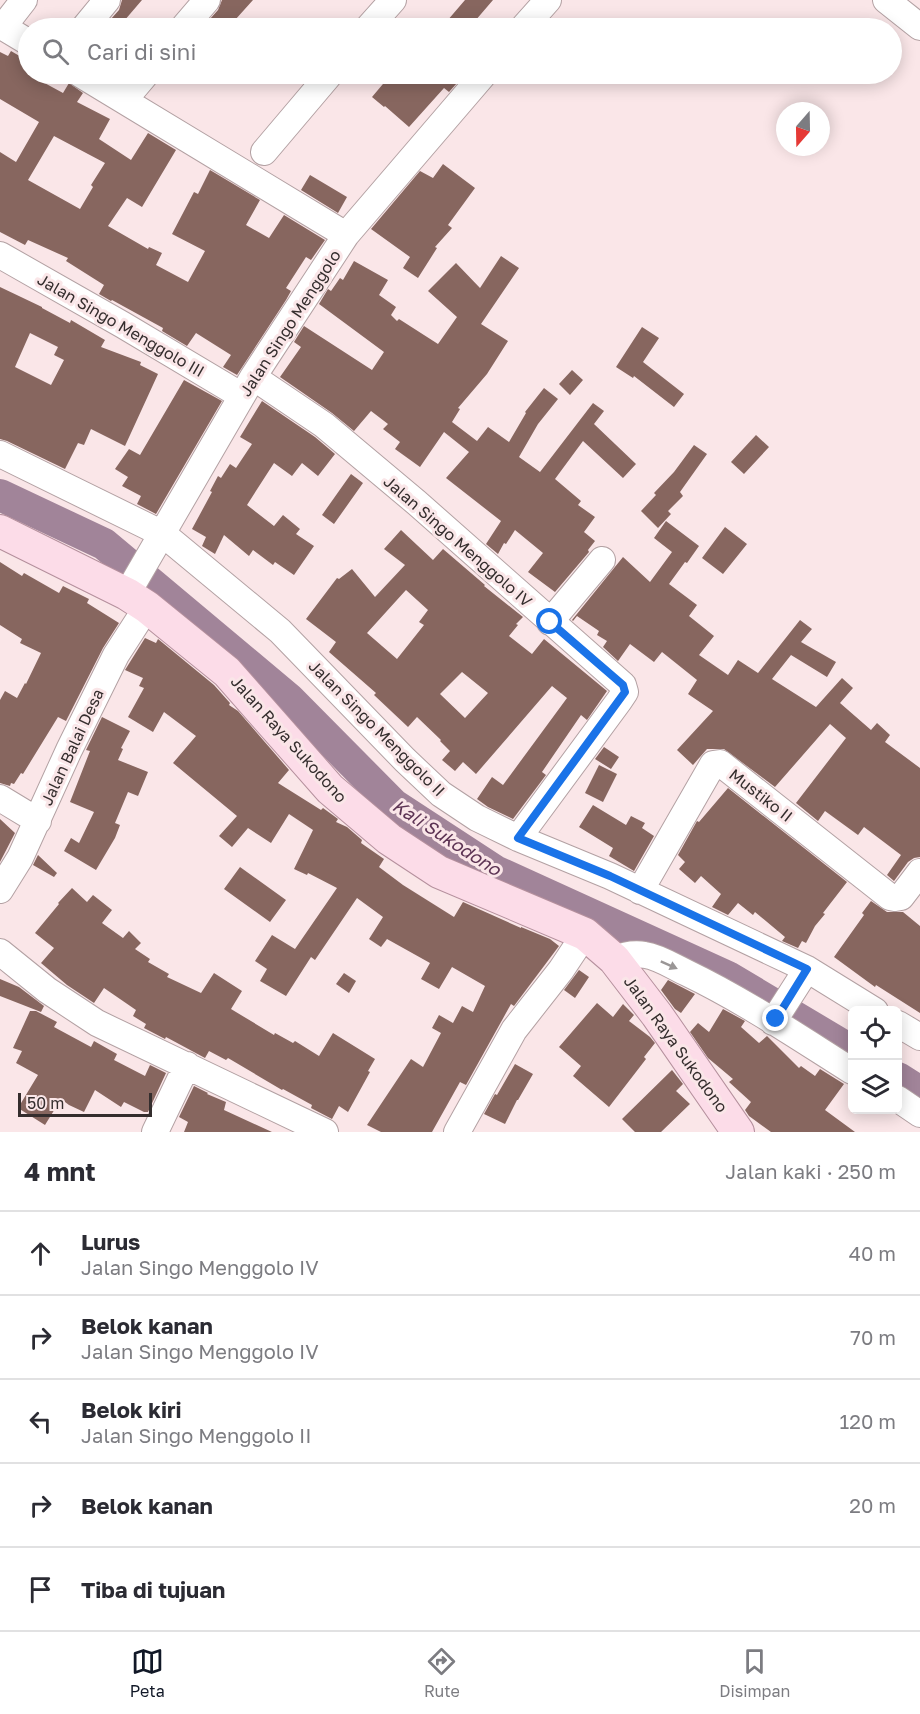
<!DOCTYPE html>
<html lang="id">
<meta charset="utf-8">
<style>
body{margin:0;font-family:"Golos Text",sans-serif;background:#f2f2f3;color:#2b2b33}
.controls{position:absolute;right:18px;bottom:18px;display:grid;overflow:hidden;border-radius:9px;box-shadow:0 3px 15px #0003}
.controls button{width:54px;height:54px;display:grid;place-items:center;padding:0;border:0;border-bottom:2px solid #e1e1e2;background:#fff;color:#2b2b33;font:30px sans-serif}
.compass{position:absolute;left:776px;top:102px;width:54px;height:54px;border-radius:50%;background:#fff;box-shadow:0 3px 15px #0003;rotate:200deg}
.scale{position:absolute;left:18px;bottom:15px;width:134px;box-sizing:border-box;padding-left:6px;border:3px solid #342d2d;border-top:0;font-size:16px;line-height:21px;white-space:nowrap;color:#342d2d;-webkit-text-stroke:4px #fae6e8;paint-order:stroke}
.stop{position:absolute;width:18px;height:18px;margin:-14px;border:4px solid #1a73e8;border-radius:50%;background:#fff}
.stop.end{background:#1a73e8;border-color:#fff;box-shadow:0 2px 6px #0008}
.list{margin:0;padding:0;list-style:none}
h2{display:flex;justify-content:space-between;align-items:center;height:78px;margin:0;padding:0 24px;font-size:26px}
h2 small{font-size:20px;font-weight:400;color:#7c7c81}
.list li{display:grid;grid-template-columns:39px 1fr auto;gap:18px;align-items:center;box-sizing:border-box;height:84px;padding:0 24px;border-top:2px solid #e1e1e2}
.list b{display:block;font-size:22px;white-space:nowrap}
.list p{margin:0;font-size:20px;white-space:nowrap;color:#7c7c81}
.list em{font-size:20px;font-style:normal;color:#7c7c81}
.icon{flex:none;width:33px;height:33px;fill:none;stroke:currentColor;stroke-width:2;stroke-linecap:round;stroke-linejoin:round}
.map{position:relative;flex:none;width:920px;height:1132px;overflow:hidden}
.search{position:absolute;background:#fff;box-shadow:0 3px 15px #0003;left:18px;right:18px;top:18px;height:66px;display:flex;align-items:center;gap:15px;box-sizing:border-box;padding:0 21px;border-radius:33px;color:#7c7c81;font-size:22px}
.sheet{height:498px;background:#fff}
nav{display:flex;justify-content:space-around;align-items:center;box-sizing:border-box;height:84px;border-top:2px solid #e1e1e2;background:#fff;font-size:16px;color:#7c7c81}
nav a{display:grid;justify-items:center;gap:3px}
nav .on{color:#111827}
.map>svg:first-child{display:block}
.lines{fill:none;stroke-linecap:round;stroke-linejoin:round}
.river{stroke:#a18499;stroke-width:32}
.building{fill:#87665f;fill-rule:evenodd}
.minor-casing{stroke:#b3a1a3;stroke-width:28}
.major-casing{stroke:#b5909d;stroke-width:34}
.minor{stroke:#fff;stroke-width:26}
.major{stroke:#fcdce8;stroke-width:32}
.oneway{fill:#9a9696}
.route{stroke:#1a73e8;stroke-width:8}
.labels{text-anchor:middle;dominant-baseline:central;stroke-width:6;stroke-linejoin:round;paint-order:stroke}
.street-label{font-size:16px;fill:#342d2d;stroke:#fae6e8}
.water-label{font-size:18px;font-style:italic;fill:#5d3454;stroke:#fae6e8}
</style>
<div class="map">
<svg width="920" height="1132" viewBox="0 0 920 1132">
<rect width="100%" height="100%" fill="#fae6e8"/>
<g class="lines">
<path class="river" d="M0,495L104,544L289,699L394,805L495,871L728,977L852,1051
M898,1078L920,1092"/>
</g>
<path class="building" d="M122,0H142L118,28H103L119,10Z
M222,0H253L235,20L245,28H202L218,10Z
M465,0H493L469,28H441Z
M11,51L28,61V74L63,93L69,83L83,93L77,102L110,119L99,139L131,160L148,133L176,150L142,207L127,198L108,226L148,249L149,247L162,253L156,265L188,282L205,251L172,234L194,192L198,194L210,170L260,200L246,225L269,238L284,215L325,240L311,260L306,257L286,288L291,291L286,300L237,375L223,367L231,355L196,333L187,346L162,331L163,328L112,300L111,301L99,294L104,285L66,261L68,258L28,240L25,245L0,232V152L16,162L39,122L0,99V52L8,56ZM54,136L105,163L91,185L93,187L80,209L28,180Z
M395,74H465L449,92L444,88L409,127L385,106L384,107L372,97L388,78L390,80Z
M443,164L475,188L448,225L452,228L435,247L437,248L418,278L403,268L410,257L371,229L420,171L433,178Z
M310,175L347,197L338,213L301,190Z
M501,256L519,268L481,324L508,341L487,374L458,408L460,409L452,422L477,441L488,427L509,442L526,413L525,412L544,388L558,399L538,424L519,457L540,472L593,403L604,411L594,424L636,464L623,478L583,441L555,479L581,501L578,505L595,517L584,532L595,541L588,550L589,552L555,592L528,572L543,553L515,530L506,544L504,543L498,554L486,544L501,521L446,478L469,452L444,432L420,467L395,449L400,442L383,429L388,424L371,411L354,431L332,413L280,377L301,347L294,342L304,326L372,370L384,352L319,304L328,289L331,291L340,278L343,280L354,261L388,280L379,295L396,307L391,315L397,321L399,319L438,344L457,317L428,291L456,263L480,288Z
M0,287L42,307V308L70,323L71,320L105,340L101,347L141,362L140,365L158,374L125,446L91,429L84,445L78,443L65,469L7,441L0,439ZM30,333L58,347L54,355L64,360L51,385L15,367Z
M642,327L659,338L643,362L684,394L674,407L634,376L633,378L616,367Z
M572,370L583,380L570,395L559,384Z
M184,380L222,401L156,514L137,504L141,496L122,486L128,477L115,469L129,449L140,455Z
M262,401L315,437L335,454L318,476L302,463L292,476L274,463L247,505L274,526L283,515L300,529L296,534L314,546L294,575L275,562L273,565L253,550L249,556L224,535L215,554L202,546L206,537L192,529L212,492L210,491L218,476L221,478L230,464L236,468L252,444L240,437Z
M756,435L769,447L744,474L731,462Z
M694,445L707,454L680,492L683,496L668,511L671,514L658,528L641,511L656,495L654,493L674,472Z
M351,474L363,483L334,524L322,515Z
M666,521L699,546L687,563L685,562L669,584L697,605L689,616L714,636L699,655L728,675L738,660L758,673L800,620L812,629L801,642L836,662L827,677L791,655L772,679L816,707L842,678L853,688L840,703L871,730L877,723L890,735L885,742L920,768V857L914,858L908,862L894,881L887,875L901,855L864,827L858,835L825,811L818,821L796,803L846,738L830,724L775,787L724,749H707L693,765L677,750L713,711L688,694L697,680L662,652L654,662L630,644L618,661L603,647L607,641L597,635L599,631L577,616L573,621L572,620L623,557L650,582L672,552L654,538Z
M725,527L747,544L723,574L702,558Z
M401,530L433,560L443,549L485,585L484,586L523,617L516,624L518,625L509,636L532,654L544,639L607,691L587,720L581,715L542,772L546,775L513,819L488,807L477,799L492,777L503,785L567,698L552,686L476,774L463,762L455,771L442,760L450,751L440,741L441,740L417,717L408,727L374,695L376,693L329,652L336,642L306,619L337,578L339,579L352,569L375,597L405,565L384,549ZM406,590L428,610L419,622L424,625L397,659L367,633ZM462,672L488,693L465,718L440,694Z
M0,562L22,576L24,573L59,593L63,586L89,599L87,603L119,623L103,648L66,721L58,717L23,774L21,773L14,784L11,783L10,786L0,783V700L5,691L17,698L25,683L26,684L41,653L20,643L22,639L0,625Z
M145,638L156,643L158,639L214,685L230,703L229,705L238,711L289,770L278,783L321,810L323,808L334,816L338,819L336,822L347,827L362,840L361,843L384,859L379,867L403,885L454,917L463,902L521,928V927L550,939L559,946L514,1006L511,1004L466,1085L460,1082L432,1132H381L367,1125L411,1059L423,1067L441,1033L432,1028L439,1015L453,1023L462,1006L473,1012L485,986L452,967L439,989L421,979L430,963L387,939L381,947L369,939L383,917L357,898L315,960L311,957L286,996L260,981L267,969L255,961L272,935L295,949L337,888L308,873L307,875L294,869L313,830L289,814L271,843L248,828L232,847L219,836L237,816L173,763L196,736L164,712L153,732L128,717L144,688L139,686L143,678L125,670Z
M102,717L130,731L121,748L123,749L118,760L148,772L138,796L128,792L115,823L120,825L115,838L96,870L64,851L71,838L79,843L94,812L70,802L90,751L86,750Z
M604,747L619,757L611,769L595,759Z
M599,765L617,774L603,802L585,793Z
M728,788L847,882L823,913L825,914L815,926L806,943L802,941L798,948L782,941L785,937L755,912L753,915L738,903L728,915L712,907L721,894L701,876L695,883L679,869L685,862L678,855L697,821L699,822Z
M593,805L626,825L631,816L645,823L642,828L654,836L634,871L609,856L613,848L579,827Z
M0,819L15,833L0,862Z
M38,855L57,873L54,877L33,865Z
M240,867L286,900L270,922L224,889Z
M72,888L87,902L93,895L112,910L102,923L123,938L129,931L141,943L135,949L150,959L148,962L169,974L167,977L201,993L214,973L242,991L231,1009L274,1035L275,1033L293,1043L295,1041L319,1056L333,1033L375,1059L368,1071L370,1072L348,1112L339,1106L332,1119L311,1108L312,1105L283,1089L282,1090L228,1058L226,1060L209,1051L205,1058L166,1037L165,1039L144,1028L146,1024L133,1016L136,1010L104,988L94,1003L67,985L41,963L54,948L35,933L59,904L58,903Z
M871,901L887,912H903L920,926V1013L876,985L875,987L834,957L864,915L862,913Z
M579,970L589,977L575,998L564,990Z
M344,973L356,981L349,993L336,984Z
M0,979L19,987L44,1006L41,1012L0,996Z
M668,980L695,994L681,1013L675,1009L661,990Z
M597,1003L613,1017L623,1004L634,1015L629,1021L650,1037L655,1043L644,1057L646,1059L609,1107L573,1076L581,1066L559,1047Z
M723,1009L745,1021L741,1027L759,1043L767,1036L799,1068L801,1066L815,1076L820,1069L844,1084L825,1110L855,1132H771L749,1116L745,1110L751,1102L729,1082L733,1079L708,1058L690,1032L698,1023L709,1032Z
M30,1011H36L57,1022L54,1027L91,1047L94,1041L117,1054L114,1060L145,1076L150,1065L166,1073L148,1112H144L124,1102L121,1107L95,1090L84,1112L69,1105L61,1099L45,1125L18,1108L38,1075L16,1063L22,1051L13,1048Z
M515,1064L533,1074L518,1100H517L505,1124L484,1114L495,1094L497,1095Z
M672,1070L683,1084L676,1091L690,1104L661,1132H635L622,1119Z
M194,1086L208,1093L207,1094L226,1102L224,1110L272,1132H184L188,1122L179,1117Z"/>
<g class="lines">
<defs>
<path id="minor" d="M886,0L920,27
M0,25L28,42
M3,27L24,0
M84,28L107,0
M183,28L207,0
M368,28L393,0
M523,28L548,0
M80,74L346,235
M124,100L146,74
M264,152L330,74
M0,255L123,325L242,396
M253,377L324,425L417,503L623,685L625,692L619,701L518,838
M0,454L163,534L280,631L405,760L441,794L477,818L518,838L610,876L807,969L875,1011
M127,594L253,377L346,235L484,74
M550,622L602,560
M0,798L38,821
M0,890L20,858L69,750L116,655L147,607
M640,891L713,764L720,763L890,897L895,898L901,897L920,872
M0,952L47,990L97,1023L325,1132
M614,959C624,955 634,953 645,955C659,957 674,967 687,973C745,1001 798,1037 852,1071
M773,1022L807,969
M898,1024L920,1037
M898,1099L920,1114
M155,1132L187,1065
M457,1132L514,1030L561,970L585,934"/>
<path id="major" d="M0,531L127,594L147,607L227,672L330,789L389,839L439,872L585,934L614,959L657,1015L738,1132"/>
</defs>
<use href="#minor" class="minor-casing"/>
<use href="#major" class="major-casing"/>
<use href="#minor" class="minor"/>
<use href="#major" class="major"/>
</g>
<defs><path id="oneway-solid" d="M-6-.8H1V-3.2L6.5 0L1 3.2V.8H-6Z" transform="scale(1.5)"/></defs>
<use class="oneway" href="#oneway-solid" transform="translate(669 965) rotate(24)"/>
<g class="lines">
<path class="route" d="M550,622L623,685L625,692L518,838L610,876L807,969L776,1019"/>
</g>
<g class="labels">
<g class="street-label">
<text transform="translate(290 323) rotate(-57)">Jalan Singo Menggolo</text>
<text transform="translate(121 325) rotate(30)">Jalan Singo Menggolo III</text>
<text transform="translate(458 541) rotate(41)">Jalan Singo Menggolo IV</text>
<text transform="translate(377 728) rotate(45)">Jalan Singo Menggolo II</text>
<text transform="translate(289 739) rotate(48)">Jalan Raya Sukodono</text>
<text transform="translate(72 747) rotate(-65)">Jalan Balai Desa</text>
<text transform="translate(761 795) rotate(38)">Mustiko II</text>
<text transform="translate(676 1044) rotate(54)">Jalan Raya Sukodono</text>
</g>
<g class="water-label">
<text transform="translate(447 837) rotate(33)">Kali Sukodono</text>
</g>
</g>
</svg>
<div class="controls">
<button><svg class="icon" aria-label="locate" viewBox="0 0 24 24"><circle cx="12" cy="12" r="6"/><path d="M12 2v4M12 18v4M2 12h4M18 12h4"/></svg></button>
<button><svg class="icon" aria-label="layers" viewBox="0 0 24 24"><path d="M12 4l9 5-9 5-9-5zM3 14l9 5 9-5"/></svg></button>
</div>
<svg class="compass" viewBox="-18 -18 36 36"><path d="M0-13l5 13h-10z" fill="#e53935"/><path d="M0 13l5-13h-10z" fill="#7c7c81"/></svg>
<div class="scale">50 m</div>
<div class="stop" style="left:550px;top:622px"></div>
<div class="stop end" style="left:776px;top:1019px"></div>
<div class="search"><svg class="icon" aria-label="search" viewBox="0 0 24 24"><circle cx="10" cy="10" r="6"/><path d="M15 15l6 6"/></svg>Cari di sini</div>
</div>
<section class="sheet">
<h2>4 mnt<small>Jalan kaki · 250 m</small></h2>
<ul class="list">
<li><svg class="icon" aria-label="ahead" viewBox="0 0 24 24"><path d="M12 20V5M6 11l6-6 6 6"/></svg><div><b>Lurus</b><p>Jalan Singo Menggolo IV</p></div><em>40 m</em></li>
<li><svg class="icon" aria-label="right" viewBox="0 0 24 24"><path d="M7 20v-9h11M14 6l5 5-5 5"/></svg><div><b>Belok kanan</b><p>Jalan Singo Menggolo IV</p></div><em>70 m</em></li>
<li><svg class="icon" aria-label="left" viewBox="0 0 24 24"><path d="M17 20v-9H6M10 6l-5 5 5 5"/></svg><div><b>Belok kiri</b><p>Jalan Singo Menggolo II</p></div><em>120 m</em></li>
<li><svg class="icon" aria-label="right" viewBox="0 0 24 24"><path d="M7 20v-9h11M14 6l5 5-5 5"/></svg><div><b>Belok kanan</b></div><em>20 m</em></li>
<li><svg class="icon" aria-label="arrive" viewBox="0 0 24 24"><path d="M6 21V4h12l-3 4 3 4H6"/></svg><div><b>Tiba di tujuan</b></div></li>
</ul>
</section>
<nav>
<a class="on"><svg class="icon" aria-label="map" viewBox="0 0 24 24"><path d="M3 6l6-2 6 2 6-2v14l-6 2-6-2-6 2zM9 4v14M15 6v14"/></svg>Peta</a>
<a><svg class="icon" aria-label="directions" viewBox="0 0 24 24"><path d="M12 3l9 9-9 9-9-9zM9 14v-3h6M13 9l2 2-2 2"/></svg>Rute</a>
<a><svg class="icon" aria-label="saved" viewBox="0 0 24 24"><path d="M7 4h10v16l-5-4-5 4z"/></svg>Disimpan</a>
</nav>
